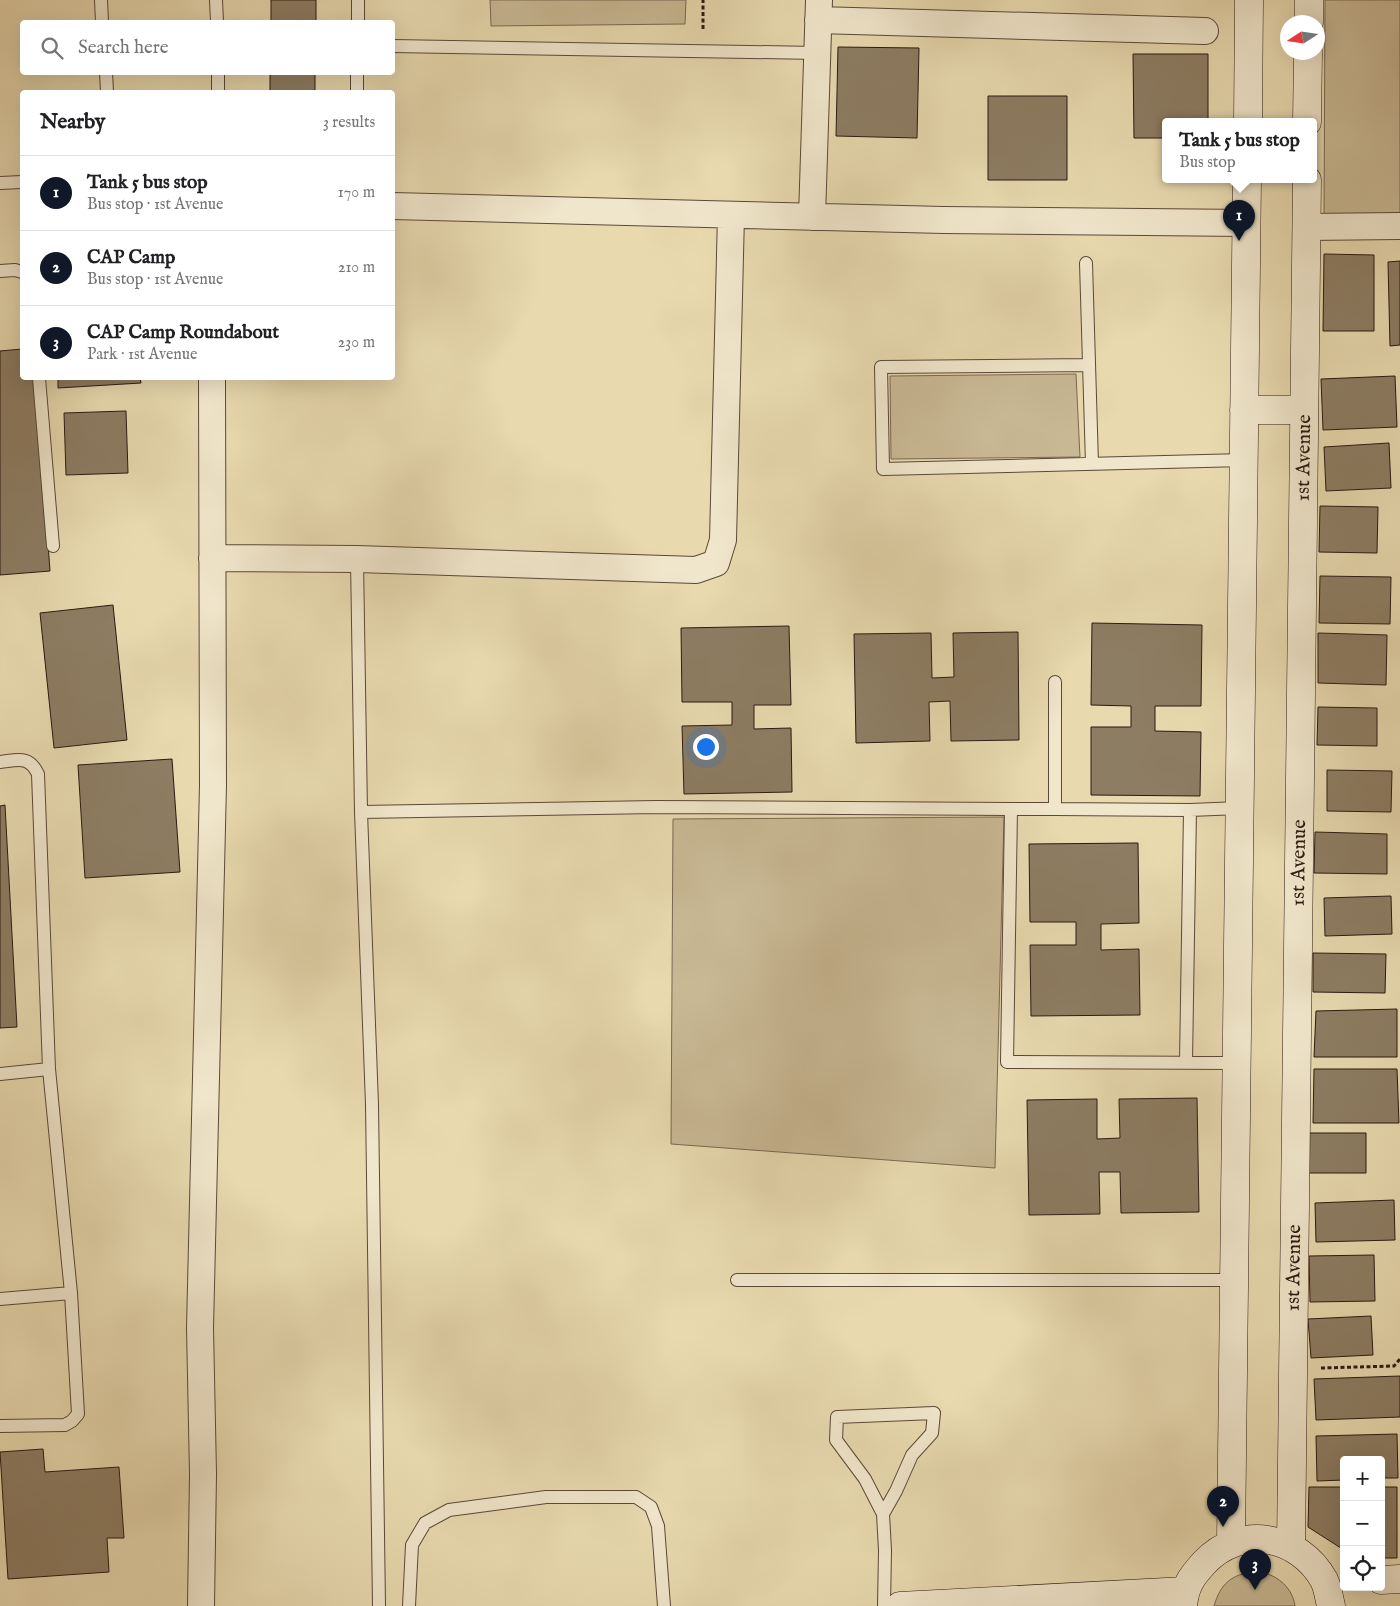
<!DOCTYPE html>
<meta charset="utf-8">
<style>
body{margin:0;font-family:"IM FELL English",serif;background:#f6f6f6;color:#202124}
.controls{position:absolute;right:15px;bottom:15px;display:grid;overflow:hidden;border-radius:5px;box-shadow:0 5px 20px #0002}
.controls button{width:45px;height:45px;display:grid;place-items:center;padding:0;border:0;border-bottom:1px solid #e0e0e0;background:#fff;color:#202124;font:25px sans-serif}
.compass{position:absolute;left:1280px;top:15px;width:45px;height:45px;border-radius:50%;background:#fff;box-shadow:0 5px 20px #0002;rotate:258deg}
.you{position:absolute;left:705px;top:746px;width:18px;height:18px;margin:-12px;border:4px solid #fff;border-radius:50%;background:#1a73e8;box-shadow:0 0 0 8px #1a73e833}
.badge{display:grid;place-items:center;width:32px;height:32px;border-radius:50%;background:#111827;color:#fff;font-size:16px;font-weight:700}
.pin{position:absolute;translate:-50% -41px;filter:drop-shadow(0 1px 2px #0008)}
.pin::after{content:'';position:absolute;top:26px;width:18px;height:15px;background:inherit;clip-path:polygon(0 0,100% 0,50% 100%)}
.popup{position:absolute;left:1162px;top:118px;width:155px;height:65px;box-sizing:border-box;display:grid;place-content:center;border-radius:5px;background:#fff;filter:drop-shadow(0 1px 4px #0005);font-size:16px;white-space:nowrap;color:#757577}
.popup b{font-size:19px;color:#202124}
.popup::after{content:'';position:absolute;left:50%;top:100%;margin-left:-10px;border:10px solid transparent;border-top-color:#fff}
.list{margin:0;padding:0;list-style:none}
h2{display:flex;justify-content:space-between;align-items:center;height:65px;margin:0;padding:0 20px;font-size:21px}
h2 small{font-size:16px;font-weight:400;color:#757577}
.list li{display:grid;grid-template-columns:32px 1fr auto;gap:15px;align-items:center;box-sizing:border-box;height:75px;padding:0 20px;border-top:1px solid #e0e0e0}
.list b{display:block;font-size:19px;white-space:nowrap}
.list p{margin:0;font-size:16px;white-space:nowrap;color:#757577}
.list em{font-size:16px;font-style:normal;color:#757577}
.icon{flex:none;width:28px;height:28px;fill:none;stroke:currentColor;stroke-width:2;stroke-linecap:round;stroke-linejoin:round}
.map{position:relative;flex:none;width:1400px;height:1606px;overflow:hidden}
.search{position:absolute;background:#fff;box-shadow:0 5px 20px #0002;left:20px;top:20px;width:375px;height:55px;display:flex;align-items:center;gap:12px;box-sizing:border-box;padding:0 18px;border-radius:5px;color:#757577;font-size:19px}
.panel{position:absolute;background:#fff;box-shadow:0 5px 20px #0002;left:20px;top:90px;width:375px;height:290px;border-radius:5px}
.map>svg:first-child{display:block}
.green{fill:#c8b894;stroke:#7a6852}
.building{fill:#8d7d63;stroke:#2b1911}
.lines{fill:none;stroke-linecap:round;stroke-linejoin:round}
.lane-casing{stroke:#5a4938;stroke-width:14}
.street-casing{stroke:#5a4938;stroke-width:28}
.secondary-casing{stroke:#2b1911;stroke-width:29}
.path{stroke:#2b1911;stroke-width:3;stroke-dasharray:4 2.5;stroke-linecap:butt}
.lane{stroke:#f0e6cb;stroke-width:12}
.street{stroke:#f0e6cb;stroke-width:26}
.secondary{stroke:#f0e6cb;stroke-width:28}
.labels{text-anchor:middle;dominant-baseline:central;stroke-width:4.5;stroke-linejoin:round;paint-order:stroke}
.street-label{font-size:20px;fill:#2b1911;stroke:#f0e6cb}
</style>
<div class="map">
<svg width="1400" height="1606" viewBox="0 0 1400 1606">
<rect width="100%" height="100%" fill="#e8d9af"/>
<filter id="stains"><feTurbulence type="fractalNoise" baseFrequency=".004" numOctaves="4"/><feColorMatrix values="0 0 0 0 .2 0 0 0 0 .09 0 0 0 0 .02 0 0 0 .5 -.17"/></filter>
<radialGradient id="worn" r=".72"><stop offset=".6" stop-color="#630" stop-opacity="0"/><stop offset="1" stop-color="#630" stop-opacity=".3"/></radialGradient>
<path class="green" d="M490,0H686L685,24L491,26Z
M1325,0H1400V214L1324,217Z
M1076,374L1080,457L891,459L890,376Z
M1004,817L995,1168L671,1144L673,819Z
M1255,1571C1274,1573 1292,1585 1295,1606H1214C1221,1583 1231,1575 1255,1571Z"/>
<path class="building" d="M271,0H316V22H271Z
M838,47L919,48L917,138L836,136Z
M1133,54H1208V122H1165V138H1134Z
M270,72H315V92H270Z
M988,96H1067V180H988Z
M1324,254L1374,255V331H1323Z
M1400,261V345L1390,346L1388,262Z
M22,349V378H36L50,571L0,575V351Z
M1395,376L1397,427L1323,430L1321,379Z
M58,378H140L141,383L58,388Z
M126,411L128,473L66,475L64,413Z
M1389,443L1391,488L1326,491L1324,447Z
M1320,506L1378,507L1377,553L1319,552Z
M1320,576L1391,577L1390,624L1319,623Z
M113,605L127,740L54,748L40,613Z
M1092,623L1202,625L1201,706H1155V731L1201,732L1200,796L1091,795V727H1131V706L1091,705Z
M789,626L791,705H754V729L791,728L792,792L684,794L682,726L732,725V702H682L681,628Z
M1018,632L1019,740L951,741L950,701L929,702L930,741L856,743L854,634L931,633L932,678L954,677L953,633Z
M1318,633L1387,635L1386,685L1318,683Z
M1318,707L1377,708V746L1317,745Z
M172,759L180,872L85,878L78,765Z
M1327,770L1392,771L1391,812L1327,811Z
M5,805L17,1027L0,1028V806Z
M1315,832L1387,834V874L1314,873Z
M1138,843L1139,923L1101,924V950L1139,949L1140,1015L1031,1016L1030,945H1076V922H1030L1029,844Z
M1391,896L1392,934L1325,936L1324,898Z
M1313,953L1386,954L1385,993L1313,992Z
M1397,1009V1057H1314L1316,1011Z
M1314,1069H1397L1399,1123H1313Z
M1197,1098L1199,1212L1121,1213L1120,1172H1099L1100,1214L1029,1215L1027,1100L1097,1099V1139L1120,1138L1119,1099Z
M1308,1133H1366V1173H1308Z
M1394,1200L1395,1240L1316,1242L1315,1203Z
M1374,1255L1375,1301L1310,1302L1309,1256Z
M1371,1316L1373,1355L1311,1358L1308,1319Z
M1400,1376V1417L1316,1420L1314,1379Z
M1397,1434L1398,1478H1381V1460H1344V1480L1317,1481L1316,1436Z
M43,1449L45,1472L119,1467L124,1538H107L109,1572L8,1579L0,1452Z
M1309,1487H1344V1550L1308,1527Z
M1381,1487H1397V1558H1381Z"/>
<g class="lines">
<defs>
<path id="lane" d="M101,0L102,22
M216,0L217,22
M358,22V0
M392,46L817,53
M106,72L107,92
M218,72V92
M357,92V72
M0,183L22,182
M1086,263L1092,464
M0,271L15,270L22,272
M1088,365L881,367L883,469L1244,460
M39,378L53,546
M357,559L361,812L372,1104L379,1606
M0,762C18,760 29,755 38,774L49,1069L71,1293L78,1414L72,1421L65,1425L0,1426
M1011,809H1055V682
M1055,809L1190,810L1186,1062
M1190,810L1240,808
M361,812L656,807L1011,809L1007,1062L1237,1063
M0,1074L49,1069
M737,1280H1234
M0,1299L71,1293
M883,1514L896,1491L912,1455L932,1433L934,1413L837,1417L836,1440L865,1479L883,1514L885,1550L884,1606
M409,1606L412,1545L425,1523L449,1510L546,1497H636L651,1507L658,1526L664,1606"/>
<path id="street" d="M818,20L1205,31
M392,206L944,220L1247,223
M812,217L819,0
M1306,227L1400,226
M212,558L357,559L696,570L716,563L723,540L731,215
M201,1606L203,1474L200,1328L213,785L212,378"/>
<path id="secondary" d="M1309,22V0
M1248,122L1249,0
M1307,122L1308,52
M1244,410H1304
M1231,1543L1247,180
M1291,1547L1307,180
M1381,1580L1400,1579
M900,1606L1185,1591
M1183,1606C1185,1586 1191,1577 1204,1563C1240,1524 1299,1535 1324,1580C1328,1588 1329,1598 1331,1606"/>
</defs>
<use href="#lane" class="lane-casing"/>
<use href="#street" class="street-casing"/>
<use href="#secondary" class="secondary-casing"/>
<path class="path" d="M703,29V0
M1321,1368L1394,1366L1400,1359"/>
<use href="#lane" class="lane"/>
<use href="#street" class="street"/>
<use href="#secondary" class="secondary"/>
</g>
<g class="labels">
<g class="street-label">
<text transform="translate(1304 458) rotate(-89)">1st Avenue</text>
<text transform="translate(1299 863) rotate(-89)">1st Avenue</text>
<text transform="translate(1294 1268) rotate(-89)">1st Avenue</text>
</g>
</g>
<rect width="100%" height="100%" filter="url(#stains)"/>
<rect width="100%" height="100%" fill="url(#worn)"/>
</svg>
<div class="controls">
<button>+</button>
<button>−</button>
<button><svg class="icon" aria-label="locate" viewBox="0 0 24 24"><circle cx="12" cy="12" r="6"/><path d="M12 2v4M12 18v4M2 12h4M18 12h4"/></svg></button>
</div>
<svg class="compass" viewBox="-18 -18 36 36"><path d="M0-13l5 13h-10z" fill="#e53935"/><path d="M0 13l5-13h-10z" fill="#757577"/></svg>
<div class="you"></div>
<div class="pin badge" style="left:1239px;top:241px">1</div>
<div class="popup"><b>Tank 5 bus stop</b>Bus stop</div>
<div class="pin badge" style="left:1223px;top:1527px">2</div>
<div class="pin badge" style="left:1255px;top:1590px">3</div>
<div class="search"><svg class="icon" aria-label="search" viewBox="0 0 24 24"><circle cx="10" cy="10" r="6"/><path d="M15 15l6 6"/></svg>Search here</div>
<section class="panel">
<h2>Nearby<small>3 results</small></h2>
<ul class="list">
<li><span class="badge">1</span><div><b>Tank 5 bus stop</b><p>Bus stop · 1st Avenue</p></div><em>170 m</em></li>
<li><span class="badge">2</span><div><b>CAP Camp</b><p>Bus stop · 1st Avenue</p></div><em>210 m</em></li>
<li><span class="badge">3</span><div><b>CAP Camp Roundabout</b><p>Park · 1st Avenue</p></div><em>230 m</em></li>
</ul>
</section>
</div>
